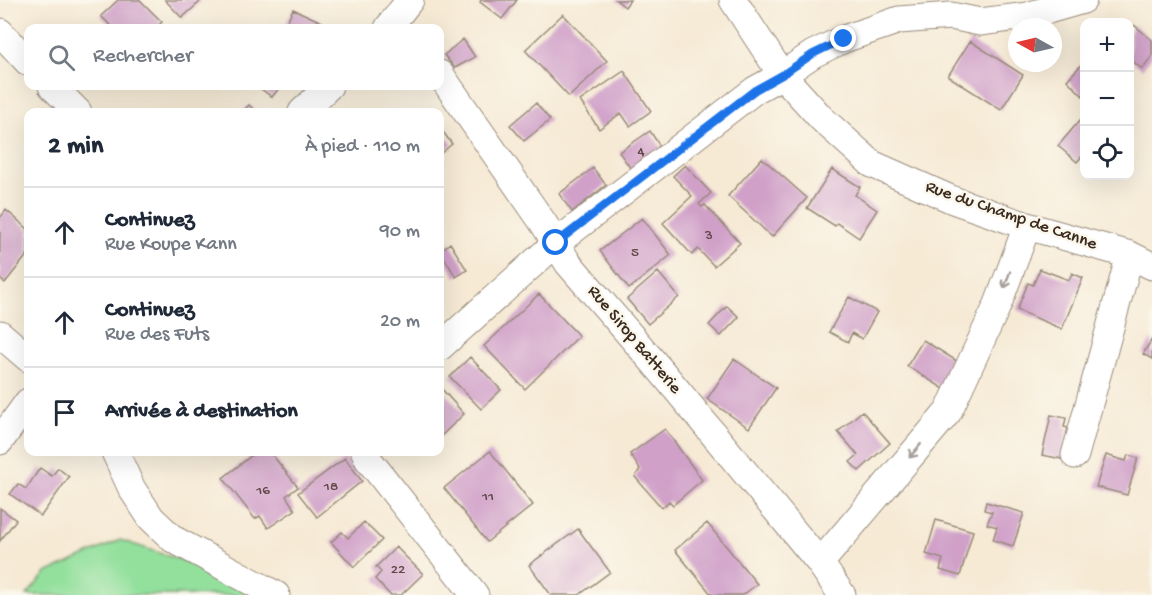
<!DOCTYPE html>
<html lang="fr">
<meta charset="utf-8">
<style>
body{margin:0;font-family:"Gochi Hand",sans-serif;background:#f2f2f3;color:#1f2937}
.controls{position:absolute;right:18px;top:18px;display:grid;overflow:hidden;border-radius:12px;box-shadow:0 6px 24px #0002}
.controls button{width:54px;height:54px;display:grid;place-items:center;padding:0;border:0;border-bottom:2px solid #e0e1e3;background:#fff;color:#1f2937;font:30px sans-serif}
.compass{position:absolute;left:1008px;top:18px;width:54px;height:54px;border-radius:50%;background:#fff;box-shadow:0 6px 24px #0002;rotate:278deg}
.stop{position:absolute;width:18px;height:18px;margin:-14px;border:4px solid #1a73e8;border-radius:50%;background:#fff}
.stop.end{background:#1a73e8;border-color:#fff;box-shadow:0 2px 6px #0008}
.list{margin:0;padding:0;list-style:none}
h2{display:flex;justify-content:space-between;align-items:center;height:78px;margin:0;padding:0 24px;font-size:26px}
h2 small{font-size:20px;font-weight:400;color:#747a83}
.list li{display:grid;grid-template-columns:39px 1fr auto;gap:18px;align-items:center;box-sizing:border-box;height:90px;padding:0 24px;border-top:2px solid #e0e1e3}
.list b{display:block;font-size:22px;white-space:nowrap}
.list p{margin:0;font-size:20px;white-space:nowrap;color:#747a83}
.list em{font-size:20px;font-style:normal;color:#747a83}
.icon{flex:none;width:33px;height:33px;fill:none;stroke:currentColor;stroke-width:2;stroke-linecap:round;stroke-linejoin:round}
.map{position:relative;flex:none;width:1152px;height:595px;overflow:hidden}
.search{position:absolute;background:#fff;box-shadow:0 6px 24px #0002;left:24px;top:24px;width:420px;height:66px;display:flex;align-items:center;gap:15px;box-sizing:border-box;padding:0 21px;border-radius:12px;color:#747a83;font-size:22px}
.panel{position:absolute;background:#fff;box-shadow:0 6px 24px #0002;left:24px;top:108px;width:420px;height:348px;border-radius:12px}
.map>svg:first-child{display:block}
.green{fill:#93e09d;stroke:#67855e;stroke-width:1.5}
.building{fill:#d0a0c9}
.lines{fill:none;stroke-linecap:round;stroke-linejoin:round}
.minor-casing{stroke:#988a7a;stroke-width:29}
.minor{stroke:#fff;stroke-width:27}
.oneway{stroke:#a79f9a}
.route{stroke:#1a73e8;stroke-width:8}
.labels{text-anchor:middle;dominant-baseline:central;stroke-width:5;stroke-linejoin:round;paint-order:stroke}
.number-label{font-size:15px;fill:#604849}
.street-label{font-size:18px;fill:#3b2a1e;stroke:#fbf7ec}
</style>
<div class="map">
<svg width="1152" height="595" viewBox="0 0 1152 595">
<rect width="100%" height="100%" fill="#fbf7ec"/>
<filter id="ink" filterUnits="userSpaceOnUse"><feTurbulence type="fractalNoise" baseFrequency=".0167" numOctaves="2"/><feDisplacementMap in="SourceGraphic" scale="12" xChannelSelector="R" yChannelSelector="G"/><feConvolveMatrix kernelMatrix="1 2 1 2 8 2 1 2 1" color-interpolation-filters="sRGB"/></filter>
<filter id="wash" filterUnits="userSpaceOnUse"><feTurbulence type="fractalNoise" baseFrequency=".008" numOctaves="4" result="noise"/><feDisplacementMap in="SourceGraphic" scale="24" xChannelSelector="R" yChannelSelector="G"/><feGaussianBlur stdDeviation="1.35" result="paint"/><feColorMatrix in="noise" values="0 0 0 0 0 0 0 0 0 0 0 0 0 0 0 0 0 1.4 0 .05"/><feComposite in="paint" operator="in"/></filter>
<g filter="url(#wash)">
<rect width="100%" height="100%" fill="#f6ead5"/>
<path class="green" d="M120,540L236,578L261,595H27L46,573Z"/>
<g id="blocks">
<path class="building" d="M118,0H140L162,22L156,28H113L101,16Z
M165,0H202L182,18Z
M481,0H517L502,19L480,2Z
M616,0H630L625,7Z
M293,9L335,28H284Z
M563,14L607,61L569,97L525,50Z
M1134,25L1152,40V56L1142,69L1130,59V31Z
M463,39L475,57L455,68L444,55Z
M970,41L1023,75L1001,110L948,76Z
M1084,62V94L1083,96L1067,80Z
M624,71L651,111L630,126L621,113L599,129L580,101Z
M257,86H281L272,97Z
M536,103L550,120L524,141L510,125Z
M249,105L257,112H242Z
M1081,119L1084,123V154L1077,162L1058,146Z
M440,128L452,144L440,154Z
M650,131L663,151L633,172L619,152Z
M762,158L807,198L772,237L728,196Z
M685,165L711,193L699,204L702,207L705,205L740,243L714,266L698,249L692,255L663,223L692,196L673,176Z
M593,168L606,185L572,212L559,194Z
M832,169L860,187L855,195L877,210L859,238L837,223L835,226L807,208Z
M6,210L28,229V254L5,283L0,279V218Z
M642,218L671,255L629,289L600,251Z
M450,243L467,270L456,277L440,251Z
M1040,269L1069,280L1072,273L1083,278L1062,329L1017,310L1028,283L1033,285Z
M658,272L679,297L648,324L627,299Z
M539,294L579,336L525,389L484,346Z
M849,297L877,312L862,339L852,333L848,342L829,332Z
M727,306L739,317L721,336L709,325Z
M1152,339V359L1143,354Z
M923,340L960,363L944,389L907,366Z
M470,357L501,390L481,409L450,377Z
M734,359L776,388L749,428L707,399Z
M440,387L464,414L440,437Z
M862,411L890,443L859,471L850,462L858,455L838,432Z
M1051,415L1066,418L1064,427L1068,428L1062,459L1042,455Z
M665,429L702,480L673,505L669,501L662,508L635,477L640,469L630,454Z
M490,451L533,505L487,542L444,488Z
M256,452H270L298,487L286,496L295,510L268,528L260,516L255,519L223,478Z
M1106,455L1126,461L1128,455L1138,458L1127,495L1096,487Z
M345,458L362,481L317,517L298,493Z
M40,468L52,476L58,468L69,477L41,516L10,494L18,484L26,489Z
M986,502L1024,513L1013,546L993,540L997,527L987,524L992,512L984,510Z
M0,508L16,520L0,541Z
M936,520L973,531L960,576L940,570L943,559L926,554Z
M364,522L382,540L354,567L331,542L342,532L348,538Z
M707,523L757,584L743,595H712L675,550Z
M578,529L610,572L579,595H551L529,565Z
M396,547L423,574L401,595H390L375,579L381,572L376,567Z"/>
</g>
</g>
<g filter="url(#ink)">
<use href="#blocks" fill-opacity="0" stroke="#988a7a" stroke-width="1.5"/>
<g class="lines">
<defs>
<path id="minor" d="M733,0L782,75L822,119L872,164L953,200L1027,226L1130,255L1152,266
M388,28L410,0
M0,32L28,62
M440,74L544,224L568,263L662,372L820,563L842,595
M52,86L78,112
M302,112L329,86
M0,334L28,358
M440,347L556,243L755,90L782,75L813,54L844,39L899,20L951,16L980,22L1027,16L1083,0
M0,441L28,402
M115,452L132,489L151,518L173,539L276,595
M365,452L368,459L475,595
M1075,455L1130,255
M820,563L948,412L998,304L1027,226"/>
</defs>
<use href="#minor" class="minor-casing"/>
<use href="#minor" class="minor"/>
</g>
<defs><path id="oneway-shaft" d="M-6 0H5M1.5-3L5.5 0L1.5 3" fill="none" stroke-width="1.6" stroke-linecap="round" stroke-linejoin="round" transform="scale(1.5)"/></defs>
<g class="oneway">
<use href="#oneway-shaft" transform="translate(1007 280) rotate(110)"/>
<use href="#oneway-shaft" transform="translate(915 451) rotate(130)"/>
</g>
</g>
<g class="lines" filter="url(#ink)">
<path class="route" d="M556,243L755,90L782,75L813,54L844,39"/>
</g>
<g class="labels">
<g class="number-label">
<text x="641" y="152">4</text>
<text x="709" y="236">3</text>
<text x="635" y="253">5</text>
<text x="331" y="487">18</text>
<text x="263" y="491">16</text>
<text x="488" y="497">11</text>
<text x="398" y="570">22</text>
</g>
<g class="street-label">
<text transform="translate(1011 216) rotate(19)">Rue du Champ de Canne</text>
<text transform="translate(634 340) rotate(50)">Rue Sirop Batterie</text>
</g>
</g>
</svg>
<div class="controls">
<button>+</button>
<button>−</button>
<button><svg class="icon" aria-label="locate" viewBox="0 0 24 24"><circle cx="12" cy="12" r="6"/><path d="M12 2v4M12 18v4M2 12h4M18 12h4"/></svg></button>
</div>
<svg class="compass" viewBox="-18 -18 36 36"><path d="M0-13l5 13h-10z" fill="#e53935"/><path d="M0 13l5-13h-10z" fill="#747a83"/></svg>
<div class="stop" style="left:556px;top:243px"></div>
<div class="stop end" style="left:844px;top:39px"></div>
<div class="search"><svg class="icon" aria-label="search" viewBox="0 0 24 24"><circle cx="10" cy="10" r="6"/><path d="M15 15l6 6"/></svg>Rechercher</div>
<section class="panel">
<h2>2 min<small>À pied · 110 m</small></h2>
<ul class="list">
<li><svg class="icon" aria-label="ahead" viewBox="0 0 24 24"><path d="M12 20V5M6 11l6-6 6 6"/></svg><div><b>Continuez</b><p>Rue Koupe Kann</p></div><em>90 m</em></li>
<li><svg class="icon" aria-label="ahead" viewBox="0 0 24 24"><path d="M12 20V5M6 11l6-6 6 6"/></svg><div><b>Continuez</b><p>Rue des Futs</p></div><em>20 m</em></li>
<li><svg class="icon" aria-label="arrive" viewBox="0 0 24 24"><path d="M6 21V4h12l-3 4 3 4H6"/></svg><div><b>Arrivée à destination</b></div></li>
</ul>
</section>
</div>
